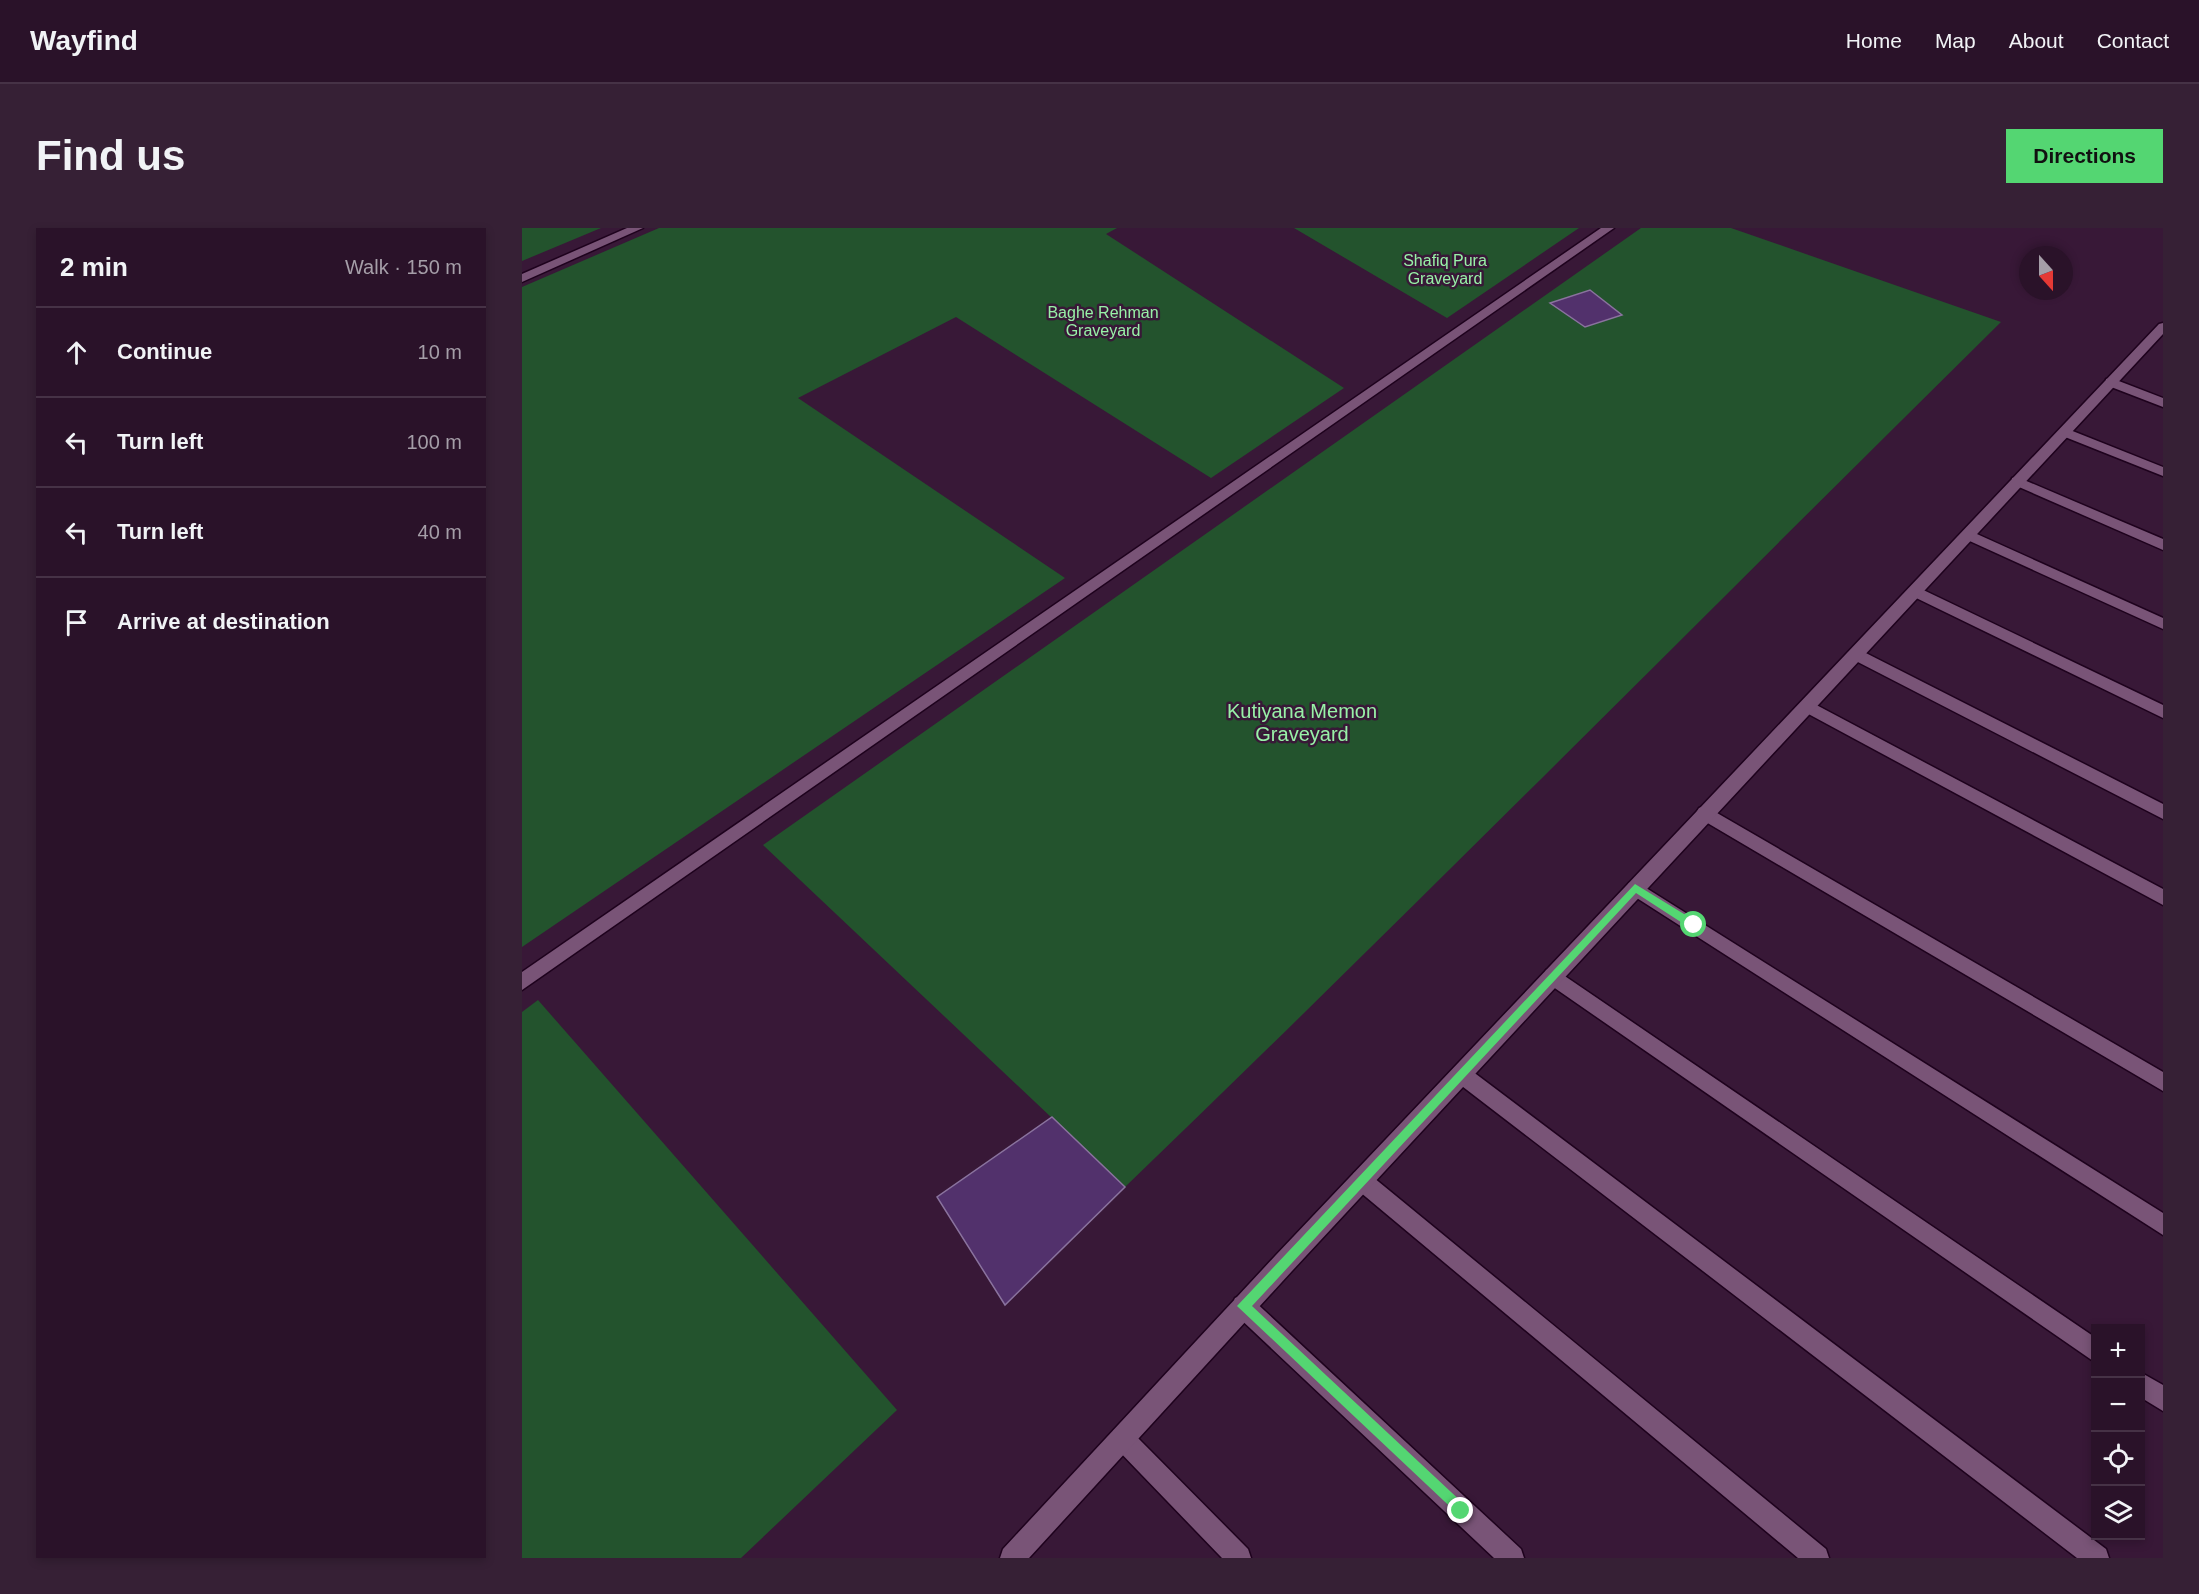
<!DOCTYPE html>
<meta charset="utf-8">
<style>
body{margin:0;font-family:Arial,sans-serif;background:#362035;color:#f1f3f6}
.controls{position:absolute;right:18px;bottom:18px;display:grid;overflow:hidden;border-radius:0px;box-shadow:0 3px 9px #0003}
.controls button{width:54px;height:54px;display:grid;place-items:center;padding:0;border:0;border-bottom:2px solid #463246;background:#2a1229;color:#f1f3f6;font:30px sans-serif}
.compass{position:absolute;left:1497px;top:18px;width:54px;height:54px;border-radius:50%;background:#2a1229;box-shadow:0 3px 9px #0003;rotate:159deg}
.stop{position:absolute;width:18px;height:18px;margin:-14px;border:4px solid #54d672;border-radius:50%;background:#fff}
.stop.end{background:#54d672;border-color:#fff;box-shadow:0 2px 6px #0008}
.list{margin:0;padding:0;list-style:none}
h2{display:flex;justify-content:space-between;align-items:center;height:78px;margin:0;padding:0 24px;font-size:26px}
h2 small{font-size:20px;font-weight:400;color:#a59ea8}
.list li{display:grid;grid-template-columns:39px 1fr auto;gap:18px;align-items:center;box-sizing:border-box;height:90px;padding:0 24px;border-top:2px solid #463246}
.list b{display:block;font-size:22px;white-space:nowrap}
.list em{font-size:20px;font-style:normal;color:#a59ea8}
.icon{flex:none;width:33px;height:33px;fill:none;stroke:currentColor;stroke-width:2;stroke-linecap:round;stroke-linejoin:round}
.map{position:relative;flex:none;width:1641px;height:1330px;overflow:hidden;border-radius:0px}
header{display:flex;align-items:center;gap:36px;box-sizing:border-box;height:84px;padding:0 30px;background:#2a1229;border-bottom:2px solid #463246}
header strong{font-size:28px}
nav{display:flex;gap:33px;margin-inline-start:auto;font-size:21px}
.intro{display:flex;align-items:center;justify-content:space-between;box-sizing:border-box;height:144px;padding:0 36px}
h1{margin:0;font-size:42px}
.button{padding:15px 27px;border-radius:0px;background:#54d672;color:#111;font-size:21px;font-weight:700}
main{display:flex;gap:36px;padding:0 36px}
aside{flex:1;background:#2a1229;border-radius:0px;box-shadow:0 3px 9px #0003}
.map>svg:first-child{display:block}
.green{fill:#23532d}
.building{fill:#52316c;stroke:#8a739e;stroke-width:1.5}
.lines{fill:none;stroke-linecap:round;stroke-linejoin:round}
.street-casing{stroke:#1e021d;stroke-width:3}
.secondary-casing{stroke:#1e021d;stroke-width:3}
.street{fill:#795477;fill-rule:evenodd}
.secondary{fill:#795477;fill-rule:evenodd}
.route{fill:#54d672}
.labels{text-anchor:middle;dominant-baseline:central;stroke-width:5;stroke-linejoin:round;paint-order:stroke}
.far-park-label{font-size:16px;fill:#98f1a7;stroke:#381837}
.park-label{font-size:20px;fill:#98f1a7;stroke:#381837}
</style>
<header>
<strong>Wayfind</strong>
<nav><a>Home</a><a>Map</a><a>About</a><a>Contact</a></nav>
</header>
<div class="intro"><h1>Find us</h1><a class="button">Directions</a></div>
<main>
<aside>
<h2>2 min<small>Walk · 150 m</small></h2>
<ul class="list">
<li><svg class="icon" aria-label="ahead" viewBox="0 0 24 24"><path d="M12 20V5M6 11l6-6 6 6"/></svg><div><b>Continue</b></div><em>10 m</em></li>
<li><svg class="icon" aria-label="left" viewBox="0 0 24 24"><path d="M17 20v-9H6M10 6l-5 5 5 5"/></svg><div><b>Turn left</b></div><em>100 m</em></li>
<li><svg class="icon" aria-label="left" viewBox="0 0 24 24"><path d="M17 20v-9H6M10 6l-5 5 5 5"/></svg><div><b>Turn left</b></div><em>40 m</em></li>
<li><svg class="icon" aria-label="arrive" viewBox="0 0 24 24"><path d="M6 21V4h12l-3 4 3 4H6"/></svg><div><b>Arrive at destination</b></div></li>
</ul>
</aside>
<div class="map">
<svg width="1641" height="1330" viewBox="0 0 1641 1330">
<rect width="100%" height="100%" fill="#381837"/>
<path class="green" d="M0,0H79L0,33Z
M137,0H595L584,6L822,160L689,250L434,89L276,170L543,350L0,719V59Z
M772,0H1057L925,90Z
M1119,0H1209L1479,94C1187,382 899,674 603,959L241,617Z
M16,772L375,1182L219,1330H0V784Z"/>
<path class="building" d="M1068,62L1100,87L1063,99L1028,75Z
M530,889L603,959L483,1077L415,969Z"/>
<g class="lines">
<defs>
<path id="street" d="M105,0H121L0,54V46Z
M1079,0H1092L0,762V744Z
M1589,150L1641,170V179L1584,157V151Z
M1543,200L1641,239V248L1538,207V201Z
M1495,249L1641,311V322L1490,256V250Z
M1446,302L1641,390V401L1441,310L1439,307L1441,304Z
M1393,358L1641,477V490L1388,367L1386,363Z
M1334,420L1641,576V591L1328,430L1326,426Z
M1285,472L1641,661V677L1279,482L1277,478Z
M1183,578L1641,844V863L1177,590L1174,585L1177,580Z
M1113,653L1641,985V1007L1107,665L1104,660L1107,655Z
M1031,740L1574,1110V1135L1024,754L1022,748L1024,742Z
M939,837L946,840L1584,1321L1587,1330H1555L932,852L929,846L932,840Z
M839,942L846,945L1304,1321L1307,1330H1276L832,959L829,952L832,945Z
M721,1067L729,1070L999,1321L1002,1330H972L713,1086L710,1078L713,1070Z
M1618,1144L1641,1157V1183L1618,1169Z
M600,1198L608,1202L726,1321L729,1330H700L592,1218L588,1210L592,1202Z"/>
<path id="secondary" d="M1641,95V106L770,1043L507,1330H478L481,1321L754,1027L1637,96Z"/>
</defs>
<use href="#street" class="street-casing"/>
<use href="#secondary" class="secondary-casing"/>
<use href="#street" class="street"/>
<use href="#secondary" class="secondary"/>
</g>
<path class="route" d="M1113,656L1175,694V700H1168L1114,665L730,1078L944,1278L946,1283L939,1289L715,1078Z"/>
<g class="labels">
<g class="far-park-label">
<text x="923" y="32">Shafiq Pura<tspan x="923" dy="18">Graveyard</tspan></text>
<text x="581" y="84">Baghe Rehman<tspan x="581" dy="18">Graveyard</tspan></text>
</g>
<g class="park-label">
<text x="780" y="483">Kutiyana Memon<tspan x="780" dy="23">Graveyard</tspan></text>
</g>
</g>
</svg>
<div class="controls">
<button>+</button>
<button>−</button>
<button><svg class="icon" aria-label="locate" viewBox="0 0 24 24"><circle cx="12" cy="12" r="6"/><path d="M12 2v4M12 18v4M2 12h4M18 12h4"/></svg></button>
<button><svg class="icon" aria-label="layers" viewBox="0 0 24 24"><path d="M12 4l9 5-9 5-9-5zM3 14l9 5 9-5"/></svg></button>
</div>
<svg class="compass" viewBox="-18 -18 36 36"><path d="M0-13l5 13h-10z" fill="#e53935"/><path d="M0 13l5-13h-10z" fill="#a59ea8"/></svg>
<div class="stop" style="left:1172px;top:697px"></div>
<div class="stop end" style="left:939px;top:1283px"></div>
</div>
</main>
